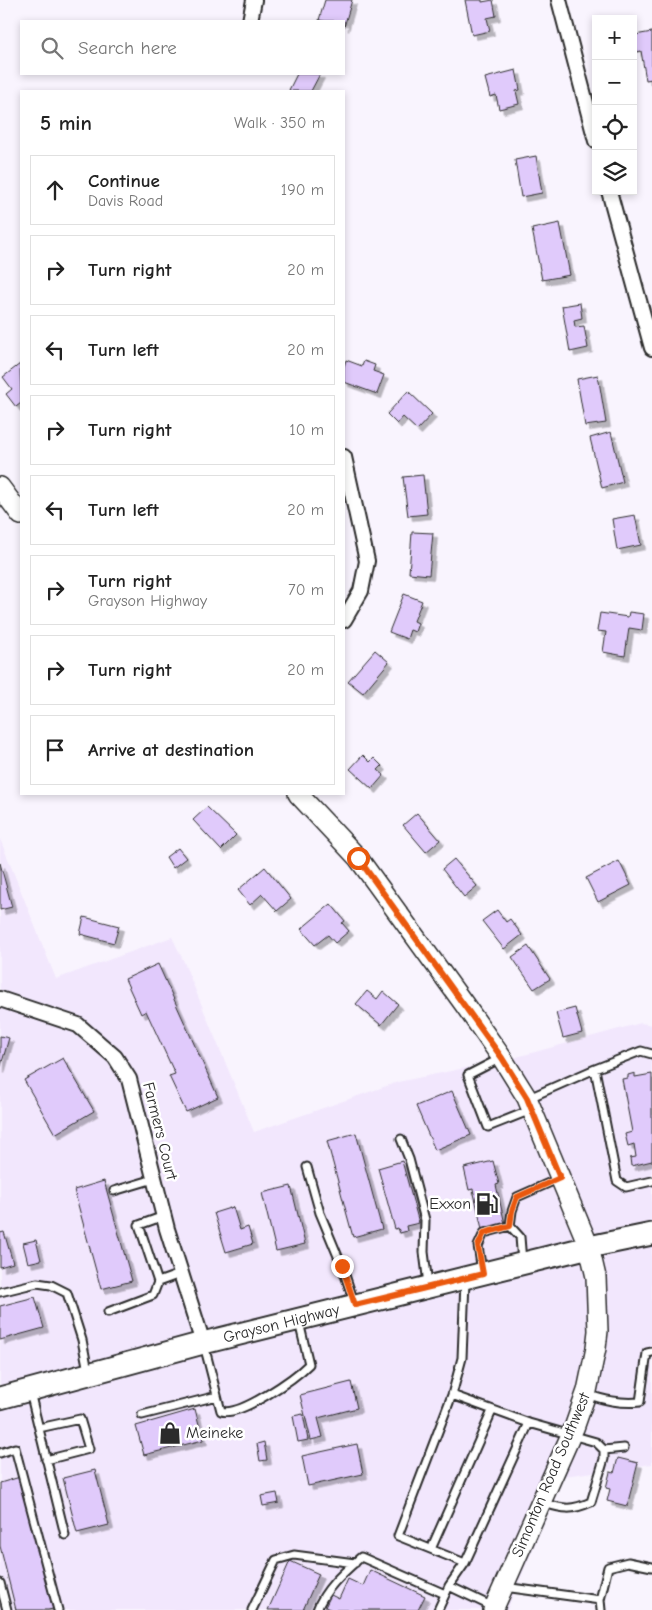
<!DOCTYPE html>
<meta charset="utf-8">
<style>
body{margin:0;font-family:"Comic Neue",sans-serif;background:#f2f2f2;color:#222}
.controls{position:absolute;right:15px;top:15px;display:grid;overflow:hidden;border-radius:0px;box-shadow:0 2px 8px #0003}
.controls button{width:45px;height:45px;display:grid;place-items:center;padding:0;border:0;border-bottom:1px solid #e0e0e0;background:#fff;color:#222;font:25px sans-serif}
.stop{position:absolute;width:15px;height:15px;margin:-11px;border:4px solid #ea580c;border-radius:50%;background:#fff}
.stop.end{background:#ea580c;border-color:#fff;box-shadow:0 1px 5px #0008}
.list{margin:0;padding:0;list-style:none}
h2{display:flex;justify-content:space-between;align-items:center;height:65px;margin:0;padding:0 20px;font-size:21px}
h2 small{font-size:16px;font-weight:400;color:#767676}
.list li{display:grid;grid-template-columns:32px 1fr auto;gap:15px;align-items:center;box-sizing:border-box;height:70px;margin:0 10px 10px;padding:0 10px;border:1px solid #e0e0e0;border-radius:0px}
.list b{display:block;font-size:19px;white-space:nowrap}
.list p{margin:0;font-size:16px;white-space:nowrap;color:#767676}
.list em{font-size:16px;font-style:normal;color:#767676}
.icon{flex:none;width:28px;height:28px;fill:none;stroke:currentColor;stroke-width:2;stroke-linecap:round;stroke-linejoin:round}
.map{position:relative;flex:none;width:652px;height:1610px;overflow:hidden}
.search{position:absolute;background:#fff;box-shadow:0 2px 8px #0003;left:20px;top:20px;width:325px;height:55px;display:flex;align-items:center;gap:12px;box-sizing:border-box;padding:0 18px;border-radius:0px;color:#767676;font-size:19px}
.panel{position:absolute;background:#fff;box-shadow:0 2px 8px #0003;left:20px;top:90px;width:325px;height:705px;border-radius:0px}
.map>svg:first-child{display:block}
.built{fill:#f2e7fd}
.building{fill:#e0cafb;stroke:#2b2b2b;filter:url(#shadow)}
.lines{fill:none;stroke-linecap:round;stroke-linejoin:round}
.lane-casing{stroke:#2b2b2b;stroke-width:11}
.street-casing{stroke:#2b2b2b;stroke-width:18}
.secondary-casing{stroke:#2b2b2b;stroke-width:22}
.primary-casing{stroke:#2b2b2b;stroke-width:25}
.lane{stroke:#fff;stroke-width:7}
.street{stroke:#fff;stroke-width:14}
.secondary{stroke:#fff;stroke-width:19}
.primary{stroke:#fff;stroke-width:21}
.route{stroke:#ea580c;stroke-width:6}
.labels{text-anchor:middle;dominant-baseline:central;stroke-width:5;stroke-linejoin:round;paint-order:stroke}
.street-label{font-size:16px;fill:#2b2b2b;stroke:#fff}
.poi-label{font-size:16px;fill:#2b2b2b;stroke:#fff;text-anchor:end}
</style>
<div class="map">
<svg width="652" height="1610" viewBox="0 0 652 1610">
<defs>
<filter id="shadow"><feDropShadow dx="4.5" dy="4.5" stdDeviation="0" flood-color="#0004"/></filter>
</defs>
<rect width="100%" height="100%" fill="#f9f4fe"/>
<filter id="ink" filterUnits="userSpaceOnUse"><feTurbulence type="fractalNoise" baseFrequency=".02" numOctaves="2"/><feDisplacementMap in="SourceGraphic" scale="10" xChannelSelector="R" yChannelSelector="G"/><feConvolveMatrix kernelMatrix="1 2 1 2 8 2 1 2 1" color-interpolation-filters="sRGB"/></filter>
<g filter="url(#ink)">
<path class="built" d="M0,839L56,979L172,937L183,960L254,1132L398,1082L513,1058L641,1023L652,1025V1464L564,1476L507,1610H0Z"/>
<path class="building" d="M325,0H352L344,27V21H325L319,20Z
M465,0H482V2L493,0L496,16L487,18L490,31L472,35Z
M652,32V79L646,80L641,51L637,52L635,35Z
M516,70L520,90L516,91L519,104L499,109L496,95L490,97L485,78Z
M297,74H320L311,91H292L289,90Z
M536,156L542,193L521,197L515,160Z
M560,223L570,275L542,280L532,229Z
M580,303L582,318L574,320L575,327L584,326L588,348L570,352L562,306Z
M346,360L362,366L364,361L375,365L373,371L384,375L377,394L344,382V367Z
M20,364L21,403L16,407L6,394L12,389L3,377Z
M598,375L606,423L585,426L577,379Z
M408,391L432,414L417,430L403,417L397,424L387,414Z
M611,432L623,482L602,488L590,438Z
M423,475L427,514L408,516L403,477Z
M635,515L641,545L617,550L612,519Z
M412,532L433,533L429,575L409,573Z
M404,594L422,601L414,621L418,623L415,632L410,630L407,639L389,632Z
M629,612L644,614L642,630L629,628L625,656L603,652L606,632L597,631L600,613L628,617Z
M375,650L389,662L363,693L348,681Z
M363,755L370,762L374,758L382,766L378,770L384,775L372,789L350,769Z
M207,807L236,835L221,850L193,820Z
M417,813L440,840L426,852L403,825Z
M178,848L186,858L173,868L166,857Z
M454,859L477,886L464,897L442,869Z
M619,861L631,885L598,902L586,878Z
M0,863L12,907L0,910Z
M265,867L291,899L277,911L262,894L250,905L238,890Z
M331,904L345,921L342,923L349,931L335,943L328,935L315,945L301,929Z
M497,910L506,922L510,919L522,935L504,949L482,921Z
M84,917L119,926L114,943L80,934Z
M528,946L550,979L534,989L512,957Z
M158,964L218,1097L186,1112L169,1076L175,1074L146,1011L141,1014L125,979Z
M367,991L377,999L383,991L398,1004L381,1025L356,1004Z
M575,1008L582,1033L563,1038L556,1013Z
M0,1036L9,1038L0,1069Z
M63,1058L94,1111L55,1134L24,1080Z
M635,1073V1077L652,1074V1161L631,1166L630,1158L636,1157L634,1144L628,1146L625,1134L632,1132L622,1079L628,1078V1075Z
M452,1091L471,1135L435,1150L416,1106Z
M356,1133L382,1229L353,1237L327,1141Z
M402,1161L419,1223L406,1226L407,1231L400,1233L398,1228L395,1229L378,1168Z
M493,1161L499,1184L496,1185L505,1224L482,1229L473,1189L469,1190L464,1168Z
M104,1181L132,1281L101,1289L74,1190Z
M291,1186L305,1244L276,1251L262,1193Z
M233,1207L240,1230L248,1227L253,1244L226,1252L214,1213Z
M4,1232L13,1263L0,1267V1233Z
M36,1240L41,1260L28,1263L23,1243Z
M35,1297L44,1328L0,1340V1306Z
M351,1382L357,1408L318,1418L323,1437L311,1440L300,1395Z
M195,1409L203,1440L144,1455L136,1426Z
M303,1414L308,1440L298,1442L293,1416Z
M264,1442L267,1460L260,1461L257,1444Z
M357,1444L363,1474L308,1486L302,1456Z
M618,1458L638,1463L627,1506L607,1501L610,1489L606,1488L610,1472L614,1473Z
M95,1470L109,1525L77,1533L63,1478Z
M20,1477L53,1609L48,1610H16L0,1546V1483Z
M277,1493L279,1503L263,1506L261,1496Z
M290,1561L319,1574L303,1610H268Z
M370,1570L425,1596L418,1610H332L325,1607L331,1595L339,1599L348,1579L363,1586Z"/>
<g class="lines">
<defs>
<path id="lane" d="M501,1058L468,1075L488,1127L531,1110
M595,1069L641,1051L652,1054
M529,1098L595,1069L617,1181L626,1187L652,1181
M401,1139L409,1159L425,1220L424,1252L428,1284
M307,1167L320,1213L342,1266L354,1302
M114,1191L154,1179
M510,1226L520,1237L522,1262
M482,1271L478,1246L484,1233L510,1226L512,1211L517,1197L560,1178
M465,1281L462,1358L452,1395L529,1423
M158,1282L180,1274
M0,1292L37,1283L51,1285L67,1293L82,1340L88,1371
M108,1312L153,1295L158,1282L139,1225L164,1216
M204,1345L221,1411C240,1417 295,1378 309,1364L299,1322
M30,1392L65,1535
M586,1394C604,1400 620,1404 640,1402L647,1353L652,1352
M452,1395L398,1536L465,1563
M142,1415L217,1396
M39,1428L80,1419L89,1449L46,1460
M604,1450L624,1448
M0,1453L15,1448L58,1610
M431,1549L492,1411
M0,1583L7,1610
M449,1586L465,1563L529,1423L596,1442L604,1450V1459L591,1502C571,1511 564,1509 543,1503
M504,1587L600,1600
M252,1610L276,1560L294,1555L355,1563
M317,1610C325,1588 344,1572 361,1557L445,1594
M438,1610L449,1586L493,1607
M601,1610L600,1600L608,1567L628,1562L652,1567"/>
<path id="street" d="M559,0L596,141
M250,21L254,0
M609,191L652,348
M344,620L361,591L367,561L344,457
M0,999L78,1025L115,1057L129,1079L167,1229L203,1343"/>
<path id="secondary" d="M0,487L21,515
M298,794L358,858L464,1004L502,1058L527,1098L589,1247L596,1277L598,1331L596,1348L587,1391L574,1428L493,1610"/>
<g id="primary">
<path id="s1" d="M0,1398L203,1343L589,1247L652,1234"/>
</g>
</defs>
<use href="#lane" class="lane-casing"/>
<use href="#street" class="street-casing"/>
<use href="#secondary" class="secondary-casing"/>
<use href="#primary" class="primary-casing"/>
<use href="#lane" class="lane"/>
<use href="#street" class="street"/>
<use href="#secondary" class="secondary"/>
<use href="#primary" class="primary"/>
</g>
</g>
<g class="lines" filter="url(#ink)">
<path class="route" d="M342,1266L355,1305L483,1274L478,1246L484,1233L510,1226L512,1211L517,1197L560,1178L527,1098L502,1058L358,858"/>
</g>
<defs>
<symbol id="fuel-bare" viewBox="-9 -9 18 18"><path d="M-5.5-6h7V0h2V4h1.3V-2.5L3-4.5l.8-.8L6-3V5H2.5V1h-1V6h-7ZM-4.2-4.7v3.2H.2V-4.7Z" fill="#2b2b2b" stroke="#fff" stroke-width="2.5" paint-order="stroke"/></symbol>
<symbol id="shop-bare" viewBox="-9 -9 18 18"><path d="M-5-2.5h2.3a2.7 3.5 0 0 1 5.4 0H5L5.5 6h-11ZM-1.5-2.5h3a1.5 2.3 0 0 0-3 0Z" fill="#2b2b2b" stroke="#fff" stroke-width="2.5" paint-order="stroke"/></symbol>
</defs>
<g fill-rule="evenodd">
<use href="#fuel-bare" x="471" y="1188" width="32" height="32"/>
<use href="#shop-bare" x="154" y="1417" width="32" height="32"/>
</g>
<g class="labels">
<g class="street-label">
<text transform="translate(160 1131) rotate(76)">Farmers Court</text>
<text stroke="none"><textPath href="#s1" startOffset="291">Grayson Highway</textPath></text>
<text transform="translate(551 1475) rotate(-67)">Simonton Road Southwest</text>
</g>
<g class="poi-label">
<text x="471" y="1204">Exxon</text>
<text x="186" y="1433" text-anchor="start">Meineke</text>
</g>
</g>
</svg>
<div class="controls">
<button>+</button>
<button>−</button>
<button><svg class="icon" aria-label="locate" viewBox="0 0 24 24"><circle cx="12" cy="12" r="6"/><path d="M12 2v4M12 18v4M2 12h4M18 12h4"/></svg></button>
<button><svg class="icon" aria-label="layers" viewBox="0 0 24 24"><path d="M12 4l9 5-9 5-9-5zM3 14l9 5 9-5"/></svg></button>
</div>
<div class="stop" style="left:358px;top:858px"></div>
<div class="stop end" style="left:342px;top:1266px"></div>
<div class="search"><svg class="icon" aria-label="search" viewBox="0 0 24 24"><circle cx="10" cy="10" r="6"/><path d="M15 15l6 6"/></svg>Search here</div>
<section class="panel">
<h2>5 min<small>Walk · 350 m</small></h2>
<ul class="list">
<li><svg class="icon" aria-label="ahead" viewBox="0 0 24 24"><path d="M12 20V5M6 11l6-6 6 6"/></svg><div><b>Continue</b><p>Davis Road</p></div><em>190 m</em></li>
<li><svg class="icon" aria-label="right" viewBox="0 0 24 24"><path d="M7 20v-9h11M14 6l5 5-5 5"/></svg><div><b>Turn right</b></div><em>20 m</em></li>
<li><svg class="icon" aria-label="left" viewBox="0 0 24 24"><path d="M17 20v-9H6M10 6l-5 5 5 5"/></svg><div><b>Turn left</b></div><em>20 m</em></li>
<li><svg class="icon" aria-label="right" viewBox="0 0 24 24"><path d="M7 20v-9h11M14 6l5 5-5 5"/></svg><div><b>Turn right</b></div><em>10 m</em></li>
<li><svg class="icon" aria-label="left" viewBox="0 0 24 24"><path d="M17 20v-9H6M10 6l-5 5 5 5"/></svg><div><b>Turn left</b></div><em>20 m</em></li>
<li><svg class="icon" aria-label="right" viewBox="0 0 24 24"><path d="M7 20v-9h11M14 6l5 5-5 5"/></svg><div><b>Turn right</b><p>Grayson Highway</p></div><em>70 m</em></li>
<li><svg class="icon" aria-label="right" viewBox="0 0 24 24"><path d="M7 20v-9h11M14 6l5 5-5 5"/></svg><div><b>Turn right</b></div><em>20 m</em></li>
<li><svg class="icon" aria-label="arrive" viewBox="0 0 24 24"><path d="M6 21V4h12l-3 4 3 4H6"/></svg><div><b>Arrive at destination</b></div></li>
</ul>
</section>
</div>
